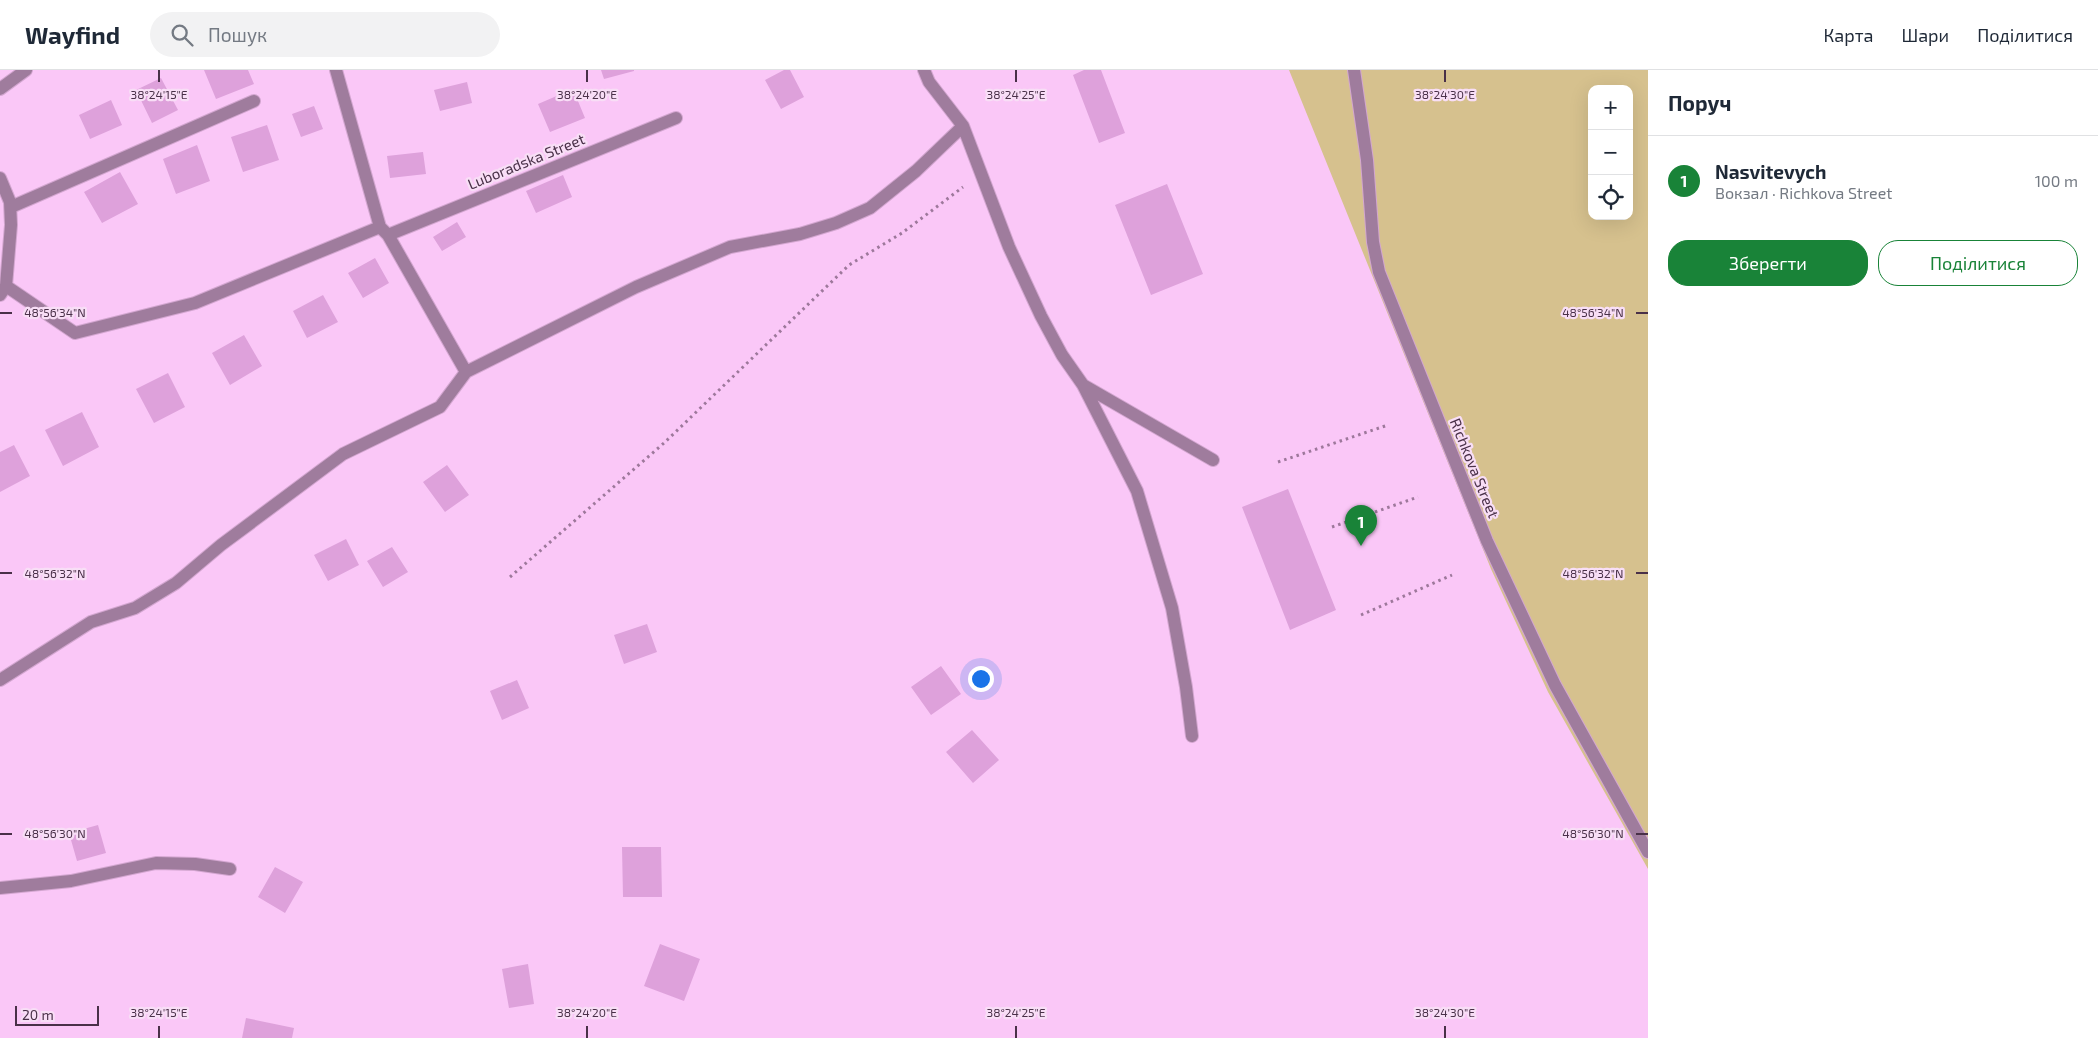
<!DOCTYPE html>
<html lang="uk">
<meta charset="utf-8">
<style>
body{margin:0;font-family:"Exo 2",sans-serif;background:#f2f2f3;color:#1f2937}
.controls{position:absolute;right:15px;top:15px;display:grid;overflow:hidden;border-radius:10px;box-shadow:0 5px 20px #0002}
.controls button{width:45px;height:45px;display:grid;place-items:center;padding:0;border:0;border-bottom:1px solid #e0e1e3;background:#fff;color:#1f2937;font:25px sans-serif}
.scale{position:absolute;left:15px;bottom:12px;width:84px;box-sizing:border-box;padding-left:5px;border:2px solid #493048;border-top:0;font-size:14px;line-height:18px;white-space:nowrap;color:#493048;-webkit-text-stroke:4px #f8def6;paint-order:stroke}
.you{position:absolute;left:980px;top:608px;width:18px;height:18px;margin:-12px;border:4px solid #fff;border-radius:50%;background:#1a73e8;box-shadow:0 0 0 8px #1a73e833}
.badge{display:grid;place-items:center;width:32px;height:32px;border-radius:50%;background:#198338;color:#fff;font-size:16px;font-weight:700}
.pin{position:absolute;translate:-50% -41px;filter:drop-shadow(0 1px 2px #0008)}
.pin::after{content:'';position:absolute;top:26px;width:18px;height:15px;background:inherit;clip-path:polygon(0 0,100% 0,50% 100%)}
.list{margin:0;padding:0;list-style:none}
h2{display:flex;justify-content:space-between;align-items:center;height:65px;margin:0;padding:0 20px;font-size:21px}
h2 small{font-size:16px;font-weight:400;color:#747a83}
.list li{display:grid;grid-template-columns:32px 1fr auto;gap:15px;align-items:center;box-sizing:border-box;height:90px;padding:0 20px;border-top:1px solid #e0e1e3}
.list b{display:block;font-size:19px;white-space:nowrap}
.list p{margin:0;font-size:16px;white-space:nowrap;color:#747a83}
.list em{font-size:16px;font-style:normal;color:#747a83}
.actions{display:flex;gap:10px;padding:15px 20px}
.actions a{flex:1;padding:11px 0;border:1px solid #198338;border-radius:20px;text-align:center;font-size:18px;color:#198338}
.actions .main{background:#198338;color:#fff}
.icon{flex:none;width:28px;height:28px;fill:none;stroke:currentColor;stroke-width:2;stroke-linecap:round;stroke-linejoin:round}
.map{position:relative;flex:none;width:1648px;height:968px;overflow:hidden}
header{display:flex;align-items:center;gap:30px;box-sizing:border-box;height:70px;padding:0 25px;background:#fff;border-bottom:1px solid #e0e1e3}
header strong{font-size:24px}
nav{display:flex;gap:28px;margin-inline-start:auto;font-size:18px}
.search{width:350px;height:45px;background:#f2f2f3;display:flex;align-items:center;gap:12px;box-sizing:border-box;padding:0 18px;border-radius:28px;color:#747a83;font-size:19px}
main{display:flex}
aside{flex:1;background:#fff}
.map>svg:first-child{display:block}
.green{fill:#d6c18e;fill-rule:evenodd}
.building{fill:#dea1db}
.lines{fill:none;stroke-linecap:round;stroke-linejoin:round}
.minor-casing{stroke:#d3a6d0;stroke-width:14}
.path{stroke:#9d789b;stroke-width:3;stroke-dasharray:2.5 4;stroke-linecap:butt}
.minor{stroke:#9f7c9d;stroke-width:12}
.ticks{fill:none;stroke:#493048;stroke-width:2}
.labels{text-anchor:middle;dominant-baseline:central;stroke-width:4.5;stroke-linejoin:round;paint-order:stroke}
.street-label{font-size:15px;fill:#493048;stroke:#f8def6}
.ticks-label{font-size:12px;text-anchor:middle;fill:#493048;stroke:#f8def6;stroke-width:4.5;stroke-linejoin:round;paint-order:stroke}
</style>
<header>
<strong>Wayfind</strong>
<div class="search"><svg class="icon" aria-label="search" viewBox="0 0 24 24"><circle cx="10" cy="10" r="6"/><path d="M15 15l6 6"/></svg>Пошук</div>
<nav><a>Карта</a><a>Шари</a><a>Поділитися</a></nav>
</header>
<main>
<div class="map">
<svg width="1648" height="968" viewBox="0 0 1648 968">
<rect width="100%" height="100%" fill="#fac7f7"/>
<path class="green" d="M1289,0H1648V799L1548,622L1491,499ZM1592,19H1629V146H1592Z"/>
<path class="building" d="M204,0H248L254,14L216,29Z
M601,0H634V1L604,9Z
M784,0H790L804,27L781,39L765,10Z
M1084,0H1101L1125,63L1099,73L1073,5Z
M161,8L178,40L152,53L136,20Z
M467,12L472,33L440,41L434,20Z
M573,19L585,48L550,62L538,34Z
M111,30L122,55L90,69L79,45Z
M314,36L323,59L301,67L292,44Z
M267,55L279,90L243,102L231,67Z
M197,75L210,111L176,124L163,89Z
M423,82L426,104L390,108L387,86Z
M120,102L138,134L102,153L84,122Z
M563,105L572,127L536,143L526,121Z
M1167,114L1203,204L1151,225L1115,135Z
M457,152L466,167L442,181L433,167Z
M375,188L389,213L363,228L348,203Z
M323,225L338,252L307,268L293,241Z
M244,265L262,296L230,315L212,283Z
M168,303L185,337L154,353L136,319Z
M82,342L99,377L63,396L45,360Z
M14,375L30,406L0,422V382Z
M447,395L469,425L445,442L423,412Z
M1288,419L1336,540L1290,560L1242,437Z
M346,469L359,495L328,511L314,485Z
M392,477L408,502L383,517L367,491Z
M647,554L657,582L624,594L614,565Z
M941,596L961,624L931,645L911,617Z
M517,610L529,638L502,650L490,621Z
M972,660L999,690L973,713L946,682Z
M98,755L106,783L77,791L69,763Z
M622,777H661L662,827H623Z
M275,797L303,812L285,843L258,827Z
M660,874L700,889L684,931L644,916Z
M528,894L534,934L509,938L502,899Z
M246,948L294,958L292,968H242Z"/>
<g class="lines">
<defs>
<path id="minor" d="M336,0L380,157L388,165L466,302
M924,0L929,12L963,56L1009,177L1041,246L1062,285L1083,315L1213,390
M1354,0L1367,90L1373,172L1379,202L1487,471L1555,615L1648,782
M0,19L26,0
M0,108L10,132L11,155L6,216L0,225
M11,137L254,31
M388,165L676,48
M6,216L75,263L195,233L380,157
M1083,315L1137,421L1172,538L1186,617L1192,666
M0,610L91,552L135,538L176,513L221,475L343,384L440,337L466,302L636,217L730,177L800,164L836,153L870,138L916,101L963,56
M0,818L71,811L156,793L195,794L230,799"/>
</defs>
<use href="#minor" class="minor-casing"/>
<path class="path" d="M1278,392L1388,355
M1332,457L1418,427
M510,507L664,373L849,195L902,163L963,117
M1361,545L1452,505"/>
<use href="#minor" class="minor"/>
</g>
<path class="ticks" d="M159,0V12M587,0V12M1016,0V12M1445,0V12M0,243H12M1636,243H1648M0,503H12M1636,503H1648M0,764H12M1636,764H1648M159,956V968M587,956V968M1016,956V968M1445,956V968"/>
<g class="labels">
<g class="street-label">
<text transform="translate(526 91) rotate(-22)">Luboradska Street</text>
<text transform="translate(1475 398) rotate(68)">Richkova Street</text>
</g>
</g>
<g class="ticks-label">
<text x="159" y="29">38°24'15"E</text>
<text x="587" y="29">38°24'20"E</text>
<text x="1016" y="29">38°24'25"E</text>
<text x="1445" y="29">38°24'30"E</text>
<text x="55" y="247">48°56'34"N</text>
<text x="1593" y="247">48°56'34"N</text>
<text x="55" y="508">48°56'32"N</text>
<text x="1593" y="508">48°56'32"N</text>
<text x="55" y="768">48°56'30"N</text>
<text x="1593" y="768">48°56'30"N</text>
<text x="159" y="947">38°24'15"E</text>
<text x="587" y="947">38°24'20"E</text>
<text x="1016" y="947">38°24'25"E</text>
<text x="1445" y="947">38°24'30"E</text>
</g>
</svg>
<div class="controls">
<button>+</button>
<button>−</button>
<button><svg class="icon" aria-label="locate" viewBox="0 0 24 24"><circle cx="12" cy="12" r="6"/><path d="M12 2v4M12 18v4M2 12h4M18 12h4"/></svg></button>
</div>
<div class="scale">20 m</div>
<div class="you"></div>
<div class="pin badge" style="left:1361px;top:476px">1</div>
</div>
<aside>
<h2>Поруч<small></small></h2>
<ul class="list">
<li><span class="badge">1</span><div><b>Nasvitevych</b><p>Вокзал · Richkova Street</p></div><em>100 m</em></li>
</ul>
<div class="actions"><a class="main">Зберегти</a><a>Поділитися</a></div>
</aside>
</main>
